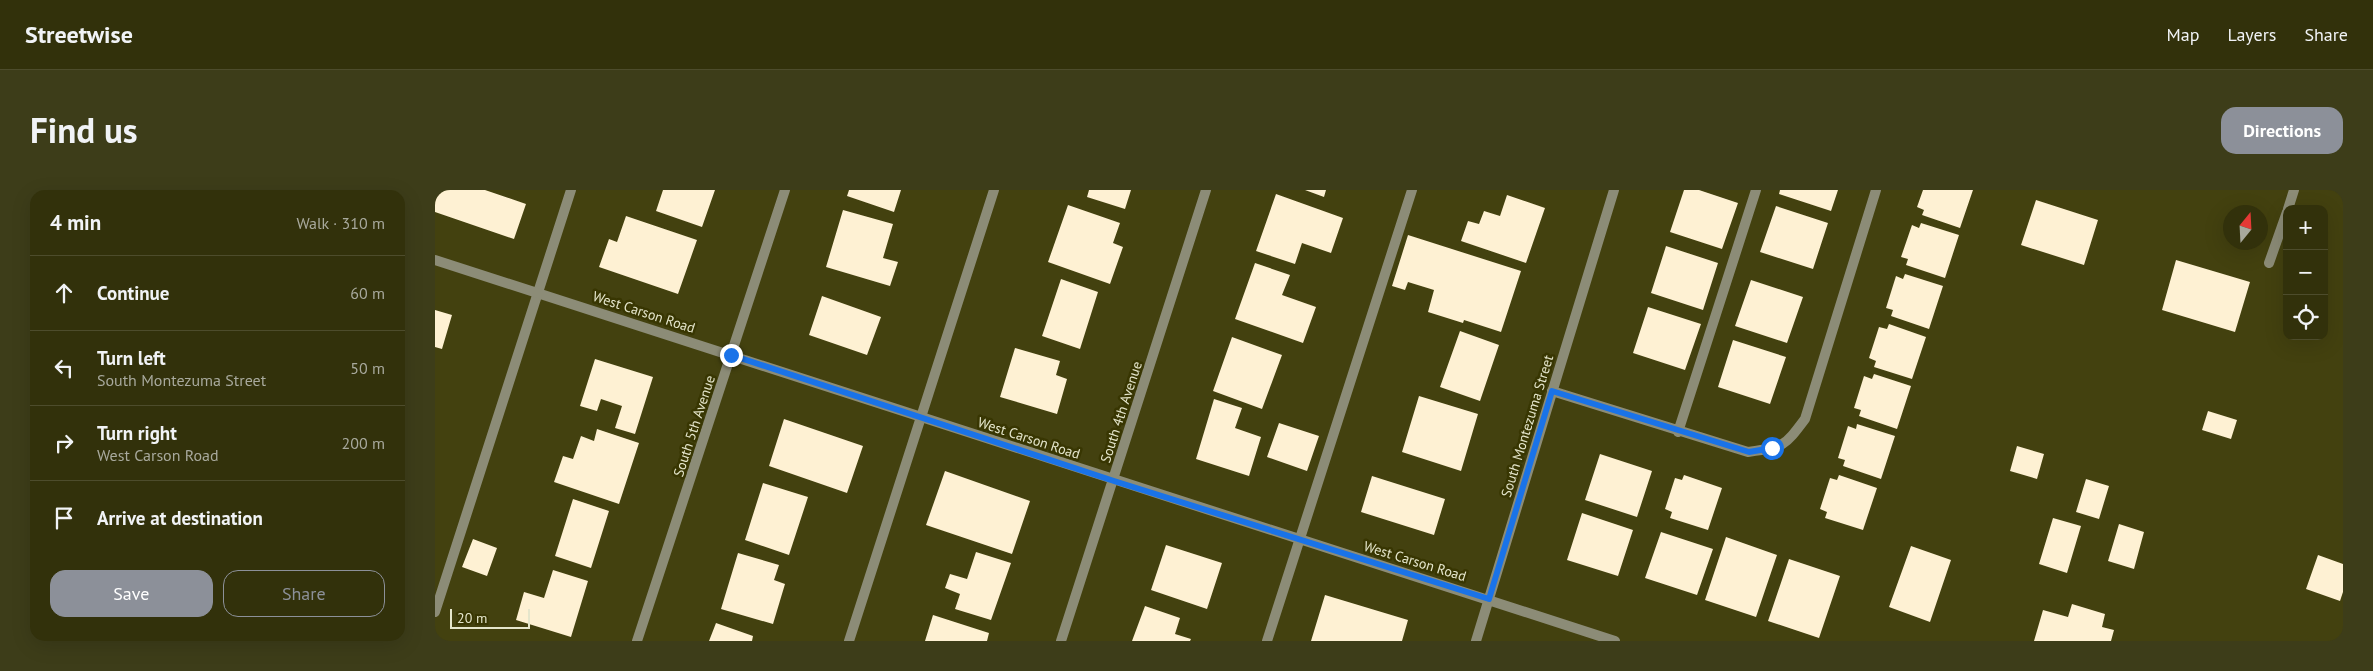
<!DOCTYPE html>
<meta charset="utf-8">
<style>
body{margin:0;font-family:"PT Sans",sans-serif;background:#3d3d19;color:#f1f3f6}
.controls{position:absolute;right:15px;top:15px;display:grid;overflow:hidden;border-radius:10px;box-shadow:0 5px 20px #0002}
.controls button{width:45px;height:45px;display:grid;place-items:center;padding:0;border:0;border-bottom:1px solid #4d4c2c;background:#32310b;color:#f1f3f6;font:25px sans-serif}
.compass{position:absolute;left:1788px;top:15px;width:45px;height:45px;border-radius:50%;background:#32310b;box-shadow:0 5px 20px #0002;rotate:18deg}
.scale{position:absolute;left:15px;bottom:12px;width:80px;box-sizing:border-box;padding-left:5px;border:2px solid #e5e6cc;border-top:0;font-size:14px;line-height:18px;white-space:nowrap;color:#e5e6cc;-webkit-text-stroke:4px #383602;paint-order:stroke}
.stop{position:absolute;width:15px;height:15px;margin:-11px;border:4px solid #1a73e8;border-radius:50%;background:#fff}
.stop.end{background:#1a73e8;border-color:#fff;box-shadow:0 1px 5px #0008}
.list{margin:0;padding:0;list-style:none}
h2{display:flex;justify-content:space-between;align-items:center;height:65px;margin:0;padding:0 20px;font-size:21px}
h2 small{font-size:16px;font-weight:400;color:#a8a99d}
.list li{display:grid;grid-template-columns:32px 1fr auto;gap:15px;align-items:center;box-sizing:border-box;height:75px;padding:0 20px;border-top:1px solid #4d4c2c}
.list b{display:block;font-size:19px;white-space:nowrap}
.list p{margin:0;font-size:16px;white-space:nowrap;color:#a8a99d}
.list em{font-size:16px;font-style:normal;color:#a8a99d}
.actions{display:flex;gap:10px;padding:15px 20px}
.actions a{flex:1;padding:11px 0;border:1px solid #8c9099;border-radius:15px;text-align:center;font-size:18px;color:#8c9099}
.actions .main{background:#8c9099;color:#fff}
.icon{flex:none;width:28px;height:28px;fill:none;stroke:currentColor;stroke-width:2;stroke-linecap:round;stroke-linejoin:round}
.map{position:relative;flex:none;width:1908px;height:451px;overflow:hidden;border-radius:15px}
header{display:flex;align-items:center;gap:30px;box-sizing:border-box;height:70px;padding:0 25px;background:#32310b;border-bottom:1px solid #4d4c2c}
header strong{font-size:24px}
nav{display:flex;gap:28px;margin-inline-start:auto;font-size:18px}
.intro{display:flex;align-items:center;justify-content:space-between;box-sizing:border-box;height:120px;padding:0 30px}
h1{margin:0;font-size:35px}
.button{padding:12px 22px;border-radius:15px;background:#8c9099;color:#fff;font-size:18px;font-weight:700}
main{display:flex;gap:30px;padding:0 30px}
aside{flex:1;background:#32310b;border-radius:15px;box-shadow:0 5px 20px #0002}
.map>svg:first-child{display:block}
.building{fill:#fef1d3}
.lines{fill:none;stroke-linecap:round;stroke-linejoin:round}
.service{stroke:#8c8c77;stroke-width:10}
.minor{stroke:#8c8c77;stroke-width:10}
.route{stroke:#1a73e8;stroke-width:6}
.labels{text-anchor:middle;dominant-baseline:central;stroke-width:5;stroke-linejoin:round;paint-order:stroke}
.street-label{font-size:14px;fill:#e5e6cc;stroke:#383602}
</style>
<header>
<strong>Streetwise</strong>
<nav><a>Map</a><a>Layers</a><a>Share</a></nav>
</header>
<div class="intro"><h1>Find us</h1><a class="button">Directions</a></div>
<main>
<aside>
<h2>4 min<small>Walk · 310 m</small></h2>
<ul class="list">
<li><svg class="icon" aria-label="ahead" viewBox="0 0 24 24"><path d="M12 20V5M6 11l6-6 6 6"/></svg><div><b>Continue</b></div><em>60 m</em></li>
<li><svg class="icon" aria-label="left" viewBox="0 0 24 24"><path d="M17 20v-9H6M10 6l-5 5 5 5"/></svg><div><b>Turn left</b><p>South Montezuma Street</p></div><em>50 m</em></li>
<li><svg class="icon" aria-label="right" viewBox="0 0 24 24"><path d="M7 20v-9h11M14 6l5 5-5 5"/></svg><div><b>Turn right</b><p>West Carson Road</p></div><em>200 m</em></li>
<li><svg class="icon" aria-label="arrive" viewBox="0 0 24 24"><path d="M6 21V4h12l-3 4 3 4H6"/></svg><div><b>Arrive at destination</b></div></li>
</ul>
<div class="actions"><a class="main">Save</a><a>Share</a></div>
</aside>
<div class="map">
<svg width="1908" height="451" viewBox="0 0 1908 451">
<rect width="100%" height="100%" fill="#43410f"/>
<path class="building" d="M0,0H50L91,14L79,49L0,22Z
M228,0H280L267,37L221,21Z
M414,0H466L459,22L412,6Z
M654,0H696L690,19L652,7Z
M870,0H891L889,7Z
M1249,0H1264L1303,13L1287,59L1235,42Z
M1345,0H1403L1396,21L1344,4Z
M1488,0H1538L1525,38L1487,25L1489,20L1482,17Z
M841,4L908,28L896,63L867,53L860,74L821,61Z
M1072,5L1110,18L1091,73L1026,51L1033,31L1044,34L1049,21L1065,26Z
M1601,10L1663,30L1649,75L1586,55Z
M633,15L685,33L678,53L688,57L675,94L613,72Z
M1341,16L1393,33L1378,79L1325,62Z
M408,20L458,34L448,68L463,72L455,96L391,77Z
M191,26L262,50L243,104L164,77L174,49L182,52Z
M1486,33L1524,45L1510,88L1471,75L1473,69L1466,67L1477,35L1484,38Z
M973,45L1086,81L1066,142L1029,130L1028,133L993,122L999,100L973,92L970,100L957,96Z
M1231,56L1283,73L1268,120L1216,103Z
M1741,70L1815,92L1800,142L1727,120Z
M820,73L855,85L847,105L881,117L868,153L800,129Z
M1470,84L1508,96L1494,139L1456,126L1458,120L1451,118L1461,86L1468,89Z
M626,89L663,102L645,159L607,146Z
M1316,90L1368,107L1352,153L1300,136Z
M387,106L446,127L432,165L374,145Z
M1213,117L1266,134L1250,180L1198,163Z
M0,120L17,125L7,159L0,157Z
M1454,134L1491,147L1477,189L1439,177L1441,171L1434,168L1444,137L1452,139Z
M1025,141L1064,155L1045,211L1005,197Z
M797,147L847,165L827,219L778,201Z
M1298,150L1351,167L1335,214L1283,197Z
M580,158L625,171L621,185L632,189L622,224L565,207Z
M160,169L218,187L200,244L180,238L187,216L166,209L162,221L145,216Z
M1439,184L1476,196L1462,239L1424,226L1426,220L1419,218L1429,186L1437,189Z
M984,206L1043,224L1026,281L967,262Z
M779,209L807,218L800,238L826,247L814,286L761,269Z
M1773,221L1802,230L1796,249L1767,240Z
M349,229L428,256L412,303L334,276Z
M844,233L884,246L872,281L832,267Z
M1422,234L1460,246L1446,289L1408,276L1410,270L1403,268L1413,236L1421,239Z
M162,239L204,253L184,314L119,292L128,266L138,269L146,246L159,251Z
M1582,256L1609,264L1602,289L1575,281Z
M1165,264L1217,281L1202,327L1150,310Z
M510,281L595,311L577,364L491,335Z
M1249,285L1287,298L1273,340L1235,328L1237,322L1230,319L1240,288L1247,290Z
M1404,285L1442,298L1428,340L1390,328L1392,322L1385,319L1395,288L1402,290Z
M937,286L1010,309L999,345L926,322Z
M1651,289L1674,296L1664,329L1641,322Z
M328,293L373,307L354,365L310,350Z
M138,309L174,321L156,378L120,366Z
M1147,323L1198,340L1183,386L1132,370Z
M1618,328L1646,336L1632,383L1604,374Z
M1684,334L1709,342L1699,379L1673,371Z
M1226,342L1278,359L1262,405L1210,388Z
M1291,347L1342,365L1321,427L1270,410Z
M38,349L62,358L52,386L27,377Z
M731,355L787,373L772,419L716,400Z
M1476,356L1516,370L1495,432L1454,417Z
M541,362L576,373L556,430L520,419L525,404L510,398L515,384L532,389Z
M303,363L344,375L339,390L350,394L338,434L286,419Z
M1883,365L1908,374V402L1905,411L1871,399Z
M1354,369L1405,386L1384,448L1333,431Z
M118,380L153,391L136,447L81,430L89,402L109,408Z
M890,405L973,430L967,451H876Z
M1637,414L1670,424L1667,437L1679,440L1676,451H1599L1608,420L1633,427Z
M710,416L745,428L740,444L756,449L755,451H697Z
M498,425L554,443L552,451H490Z
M281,433L318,446L317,451H274Z"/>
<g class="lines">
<path class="service" d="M1853,19L1859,0
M1834,73L1852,22
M1117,201L1313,262C1349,257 1349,257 1370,229L1441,0
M1243,242L1321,0
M0,422L136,0
M414,451L559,0
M832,451L977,0"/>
<path class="minor" d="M0,70L1180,451
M202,451L350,0
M626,451L771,0
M1041,451L1179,0"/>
</g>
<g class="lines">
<path class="route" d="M296,165L679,291L1054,409L1117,201L1314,262L1337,258"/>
</g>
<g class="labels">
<g class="street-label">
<text transform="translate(209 122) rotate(18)">West Carson Road</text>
<text transform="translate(686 222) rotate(-72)">South 4th Avenue</text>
<text transform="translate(259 236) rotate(-72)">South 5th Avenue</text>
<text transform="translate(1092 236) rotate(-73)">South Montezuma Street</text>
<text transform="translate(594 248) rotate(18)">West Carson Road</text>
<text transform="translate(980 371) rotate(17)">West Carson Road</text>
</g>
</g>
</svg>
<div class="controls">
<button>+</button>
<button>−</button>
<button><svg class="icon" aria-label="locate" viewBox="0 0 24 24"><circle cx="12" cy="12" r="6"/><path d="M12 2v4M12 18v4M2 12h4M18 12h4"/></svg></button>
</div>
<svg class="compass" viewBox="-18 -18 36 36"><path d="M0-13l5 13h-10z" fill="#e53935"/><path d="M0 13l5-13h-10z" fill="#a8a99d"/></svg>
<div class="scale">20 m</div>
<div class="stop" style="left:1337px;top:258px"></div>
<div class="stop end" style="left:296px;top:165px"></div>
</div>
</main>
